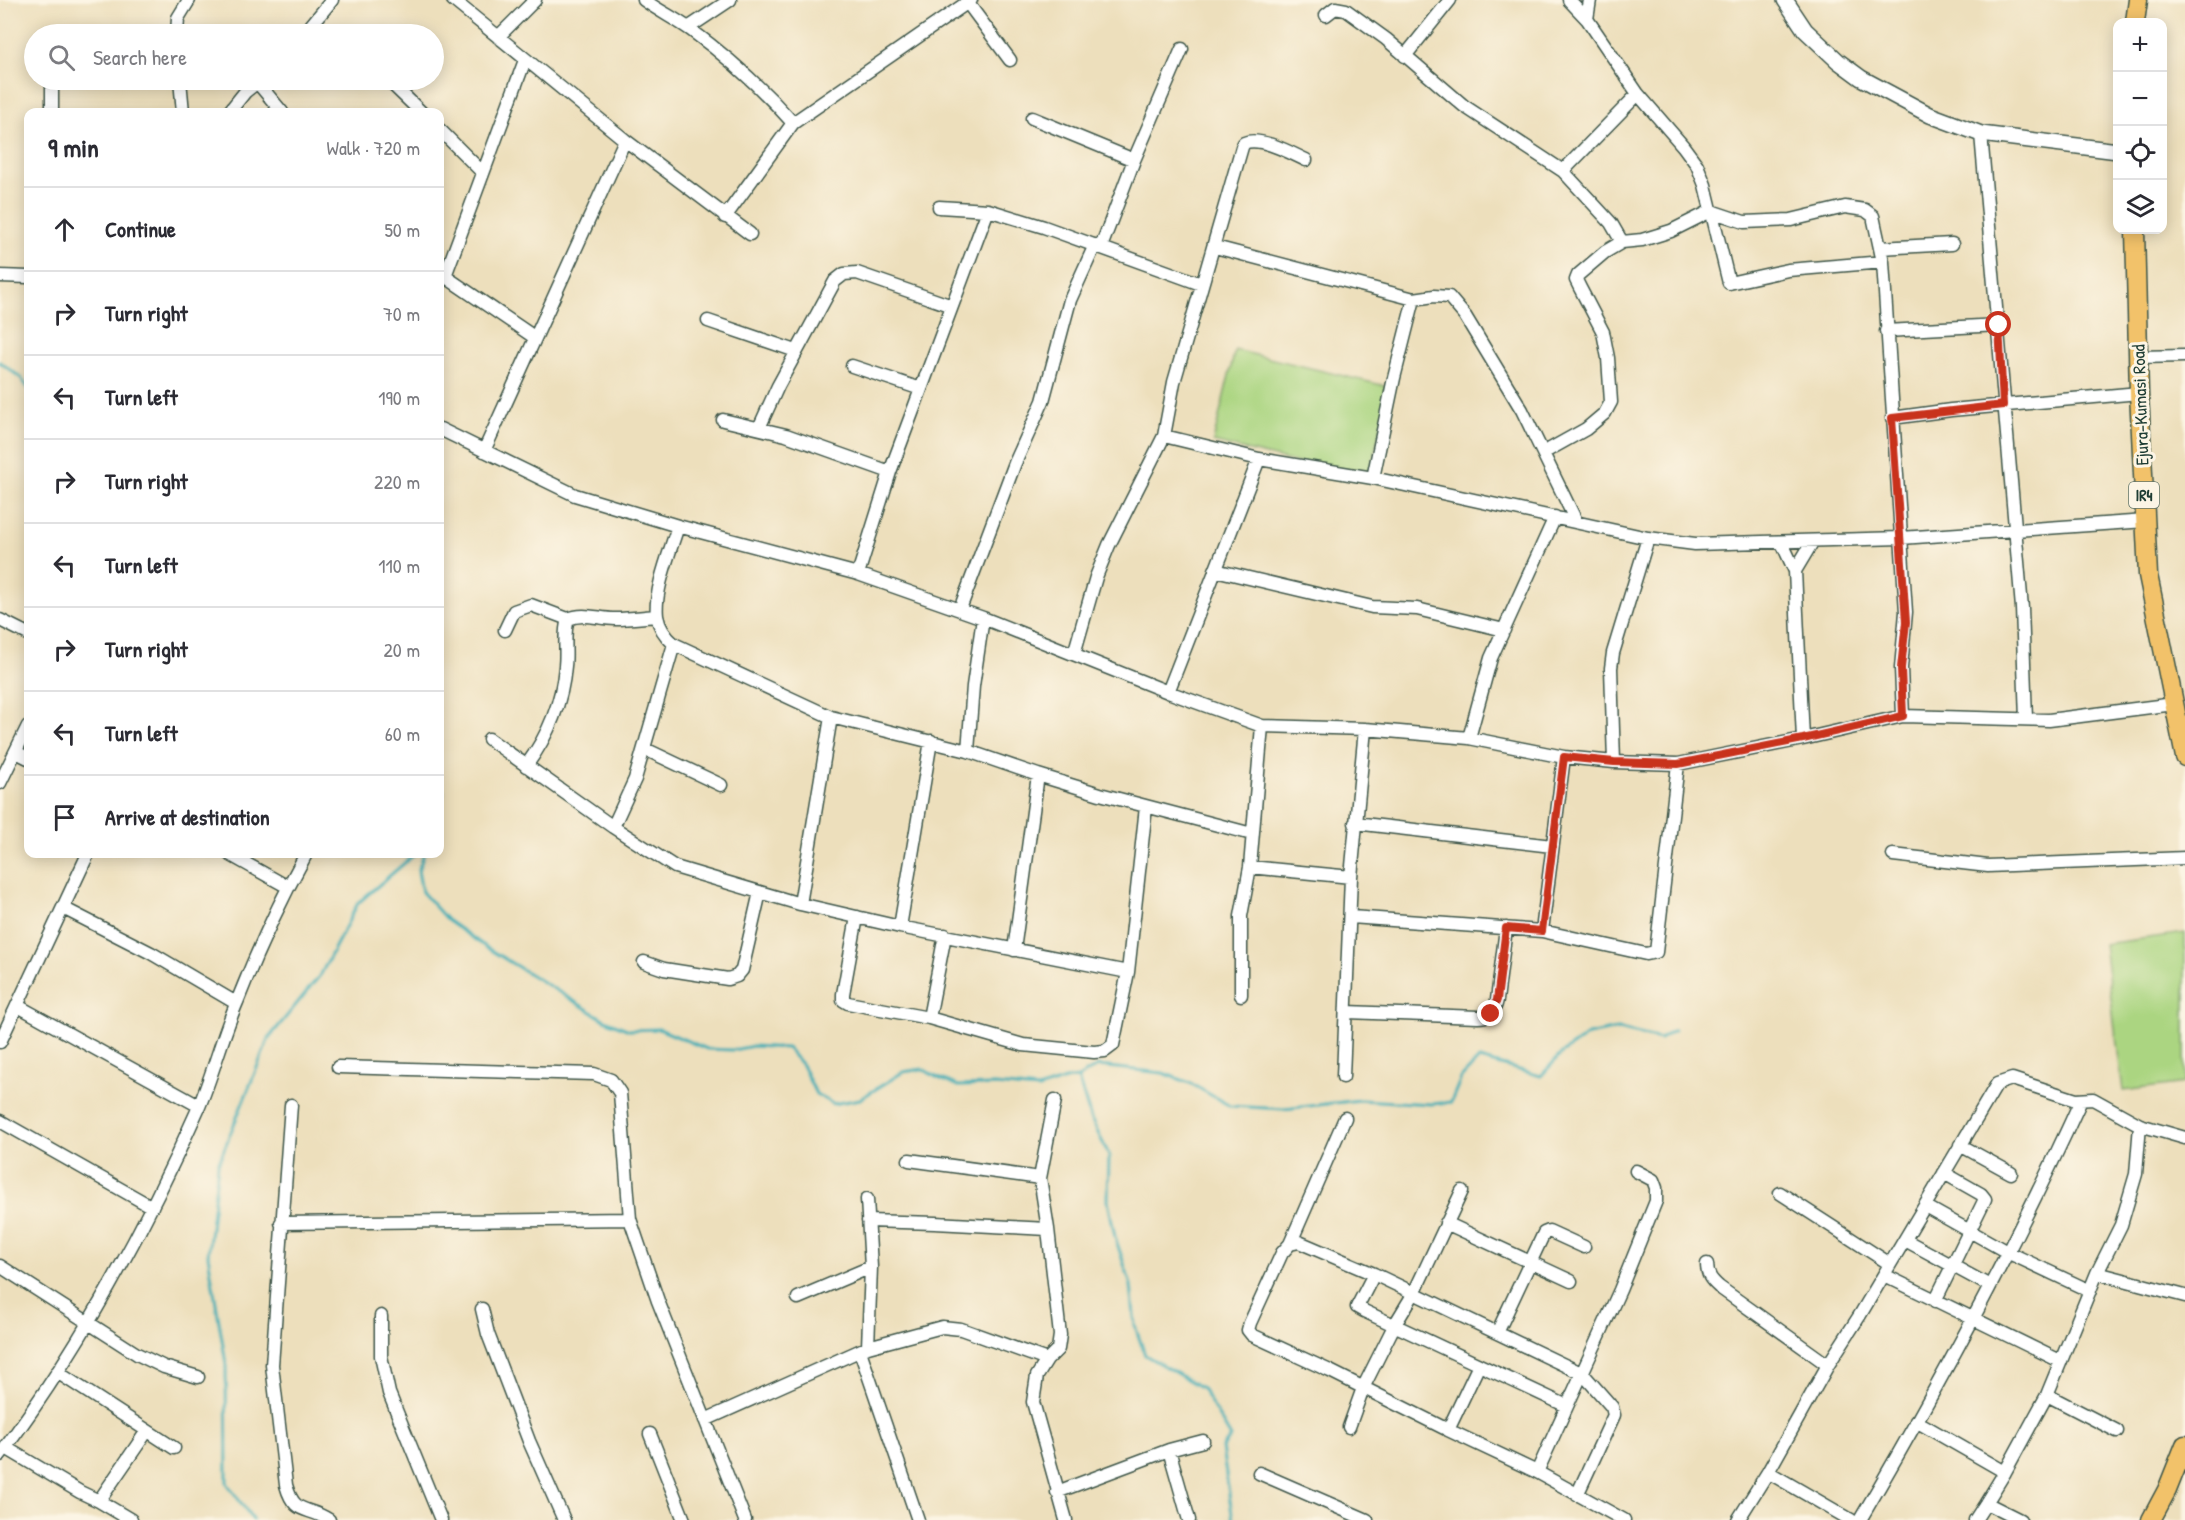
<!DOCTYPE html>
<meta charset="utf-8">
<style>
body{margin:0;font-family:"Patrick Hand",sans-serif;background:#f7f7f7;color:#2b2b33}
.controls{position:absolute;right:18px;top:18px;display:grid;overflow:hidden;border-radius:12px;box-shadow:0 3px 15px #0003}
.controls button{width:54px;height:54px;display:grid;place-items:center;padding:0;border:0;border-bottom:2px solid #e1e1e2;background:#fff;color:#2b2b33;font:30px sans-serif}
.stop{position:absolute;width:18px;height:18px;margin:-14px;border:4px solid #c8321e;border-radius:50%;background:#fff}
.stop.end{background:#c8321e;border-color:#fff;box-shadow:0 2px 6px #0008}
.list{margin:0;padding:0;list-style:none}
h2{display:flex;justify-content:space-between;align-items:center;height:78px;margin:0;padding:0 24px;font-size:26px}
h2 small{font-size:20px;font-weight:400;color:#7c7c81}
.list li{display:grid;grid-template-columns:39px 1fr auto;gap:18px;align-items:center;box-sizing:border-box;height:84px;padding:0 24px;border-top:2px solid #e1e1e2}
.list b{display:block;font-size:22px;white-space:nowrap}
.list em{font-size:20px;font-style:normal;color:#7c7c81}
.icon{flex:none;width:33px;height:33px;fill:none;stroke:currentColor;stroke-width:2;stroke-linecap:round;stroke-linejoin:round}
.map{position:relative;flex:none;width:2185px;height:1520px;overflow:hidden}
.search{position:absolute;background:#fff;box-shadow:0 3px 15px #0003;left:24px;top:24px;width:420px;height:66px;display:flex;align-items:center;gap:15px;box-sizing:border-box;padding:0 21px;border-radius:33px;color:#7c7c81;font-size:22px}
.panel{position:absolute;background:#fff;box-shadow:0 3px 15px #0003;left:24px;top:108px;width:420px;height:750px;border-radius:12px}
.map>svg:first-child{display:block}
.grass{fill:#abd581;stroke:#65895a;stroke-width:1.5}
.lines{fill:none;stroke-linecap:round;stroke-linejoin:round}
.stream{stroke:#3cadb6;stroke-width:3}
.minor-casing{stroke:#3e5548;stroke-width:15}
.tertiary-casing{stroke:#3e5548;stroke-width:18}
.primary-casing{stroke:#3e5548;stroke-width:21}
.minor{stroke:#fff;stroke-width:12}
.tertiary{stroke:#fff;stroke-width:15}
.primary{stroke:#f2c26a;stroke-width:18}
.route{stroke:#c8321e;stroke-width:8}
.labels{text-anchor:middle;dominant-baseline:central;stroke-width:6;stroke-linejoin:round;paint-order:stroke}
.shield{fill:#fcf5e5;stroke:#617469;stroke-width:1.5}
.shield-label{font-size:16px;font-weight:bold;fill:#1f3d34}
.street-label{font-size:18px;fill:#1f3d34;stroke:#fcf5e5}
</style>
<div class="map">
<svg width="2185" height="1520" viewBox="0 0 2185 1520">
<rect width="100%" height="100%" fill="#fcf5e5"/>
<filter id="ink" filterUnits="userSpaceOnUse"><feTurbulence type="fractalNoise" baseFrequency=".0167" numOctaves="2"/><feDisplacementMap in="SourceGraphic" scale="12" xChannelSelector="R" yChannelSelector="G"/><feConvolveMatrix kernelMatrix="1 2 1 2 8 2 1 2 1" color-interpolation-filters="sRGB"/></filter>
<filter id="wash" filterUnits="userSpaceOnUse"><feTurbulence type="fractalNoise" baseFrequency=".008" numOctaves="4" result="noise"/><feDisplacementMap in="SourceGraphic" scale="24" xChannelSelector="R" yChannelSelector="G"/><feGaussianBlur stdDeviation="1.35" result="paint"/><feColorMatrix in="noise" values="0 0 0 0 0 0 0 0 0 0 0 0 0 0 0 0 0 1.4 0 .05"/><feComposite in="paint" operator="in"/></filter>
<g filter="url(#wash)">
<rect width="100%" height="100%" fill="#eddfbc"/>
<path class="grass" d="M1235,350L1390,387L1368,480L1213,442Z
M2185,933V1083L2123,1091L2104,944Z"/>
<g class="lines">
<path class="stream" d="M0,362L21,378L28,388
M440,779L443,793L440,809
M424,854L418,871L422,892L447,920L487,948L605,1020L629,1030L659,1029L707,1049L733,1050L753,1046L787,1048L802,1065L816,1094L833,1104L860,1099L903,1072L923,1069L936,1077L958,1086L995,1085L1038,1089L1065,1080L1078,1078L1098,1066L1163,1073L1190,1083L1230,1106L1284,1109L1360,1100L1432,1104L1451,1102L1461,1078L1479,1059L1541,1076L1562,1053L1588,1035L1618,1029L1660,1039L1674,1030
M1078,1078L1091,1119L1109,1155L1108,1201L1115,1237L1131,1285L1135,1326L1145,1355L1202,1388L1231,1437L1222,1448L1233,1520
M253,1520L227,1483L226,1364L208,1255L218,1164L269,1038L321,974L358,903L415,854"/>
</g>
</g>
<g filter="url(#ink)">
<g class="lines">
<defs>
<path id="minor" d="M453,0L625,140L750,234
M644,0C659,11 676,19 691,30C728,57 762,88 793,123
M1569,0L1587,19L1638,94L1683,146L1697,165L1705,185L1729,283L1788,270L1883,262
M967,2L1010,60
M1326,15L1335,8L1346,10L1386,39L1464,106L1563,171L1611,223L1622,242
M1587,19L1590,0
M688,28L730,0
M177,34L178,18L189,0
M304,34L332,0
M498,37L535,0
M1405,56L1450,0
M52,80V112
M180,80L183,112
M389,81L421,112
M257,82L282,112
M229,112L245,92L260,80
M1032,118L1134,160
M440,130L483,173
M1981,134L2022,608L2026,719
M1563,171L1638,94
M939,207L988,210L1044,227L1201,284
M1711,211L1744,222L1791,220L1845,207L1865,210L1873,216L1883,262L1906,612L1901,668L1903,716
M725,217L793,123L971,0
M1101,247L1134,160L1182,49
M1215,247L1414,299L1434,296L1449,297L1465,316L1522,410L1576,521
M1880,248L1952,244
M440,273L534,337
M0,276L28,277
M445,276L525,60
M708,321L796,351
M1886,331L1999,325
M2139,357L2185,356
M852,366L921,389
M1892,418L1951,410L2139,393
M723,420L786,435L890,472
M759,428L778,386L835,281L844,274L857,273L952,306
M440,429L575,495L678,526L858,574L983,618L1168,692L1262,726L1365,729L1469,738L1564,757L1614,762L1678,764L1803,739L1903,716L2049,720L2174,704
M1164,436L1259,459L1373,478L1648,538L1695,544L1901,538L2146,521
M484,451L625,140
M1543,453L1586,429L1605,413L1611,402L1608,358L1603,332L1580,288L1576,280L1578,275L1605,252L1622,242L1642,240L1671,231L1711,211
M1373,478L1394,378L1414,299
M678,526C670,552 654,590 657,616C659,627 666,637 674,644L831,717L968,751L1038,775L1100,794L1252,834
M1782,543L1795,571L1803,739
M1215,570L1372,607L1417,609L1504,630
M1795,571L1813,541
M858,574L890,472L988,210
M960,609L1015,463L1043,401L1070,300L1095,245
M0,620L28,634
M505,630L514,611L531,605L568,619
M1074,654L1096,577L1109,545L1164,436L1174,382L1242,147L1244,143C1260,136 1291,153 1306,160
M1168,692L1259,459
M1469,738L1491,658L1555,517
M489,739L613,827L675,867L800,904L900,927L1128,972
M645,749L721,785
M968,751L973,686L983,618
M16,752L28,758
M1614,762L1611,668L1613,653L1648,538
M526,766C548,736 562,704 565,666C567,651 563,634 568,619C583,612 599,619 615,619C629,619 643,617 657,616
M0,783L28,726
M1355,823L1552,846
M613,827L635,779L674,644
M229,854L288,887
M1893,855L1988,866L2185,858
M1250,867L1351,877
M800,904L831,717
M63,908L151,953L236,1003
M857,917L843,994V1000L848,1003L929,1018L1023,1045L1094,1052L1105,1051L1113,1045L1128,972L1146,807
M1351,917L1542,931L1646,954L1656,952L1678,764
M900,927L931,741
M1542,931L1564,757
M1014,950L1038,775
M644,962L664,969L728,979L737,976L742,970L760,892
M1241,995V916L1250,867L1262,726
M18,1006L199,1106
M1347,1012L1478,1017C1490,1017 1495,1011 1497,1000L1506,928
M929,1018L945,935
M0,1042L88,854
M338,1067L594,1074L611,1080L620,1093L630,1219L658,1301L745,1520
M1343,1077L1351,877L1365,729
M291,1105L272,1365L286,1485C295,1517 307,1505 329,1520
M0,1121L152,1207
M1960,1145L2011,1173
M909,1160L1040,1178L1048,1229L1060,1335L1058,1349L1047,1360L1037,1376L1033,1402L1066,1520
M1040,1178L1055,1100
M1780,1193L1890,1264
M867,1199L871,1267L868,1347
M1925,1206L2007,1252L2090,1291
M868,1221L935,1223L1048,1229
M281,1223L630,1219
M1446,1223L1571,1281
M1905,1240L1990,1286
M1290,1244L1345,1118
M1707,1264C1707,1275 1711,1280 1719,1287L1828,1365
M0,1266L137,1354L164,1367L198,1377
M2097,1273L2185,1296
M1374,1274L1357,1307L1364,1311L1567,1406
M1884,1275L2060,1361
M798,1298L871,1267
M1935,1301L1985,1199L1981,1194L1944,1173
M482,1309L488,1334L529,1441L564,1520
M381,1316V1356L389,1393L441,1520
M1497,1333L1544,1233L1549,1231L1584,1247
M860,1351L918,1520
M57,1372L174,1448
M2047,1395L2117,1431
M705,1420L868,1347L942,1327L961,1329L1047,1360
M1916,1421L2005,1472
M1349,1427L1363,1388L1394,1326L1414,1293L1462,1191
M1448,1430L1479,1365
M650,1434L684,1520
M6,1448L80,1492L99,1501L147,1431
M1169,1450L1189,1520
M0,1455C80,1348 144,1231 198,1109C213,1074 222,1037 237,1002C257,951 280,901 306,854
M1537,1472L1620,1290L1656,1201V1188L1653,1180L1636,1171
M1768,1472L1851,1520
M1259,1473L1367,1520
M1057,1492L1169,1450L1203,1441
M1577,1495L1614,1415L1612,1407L1583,1374L1374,1274L1299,1242L1290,1244L1282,1253L1250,1323L1248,1330L1252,1335L1330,1371L1448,1430L1537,1472L1624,1520
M99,1501L131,1520
M1986,1503L2005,1472L2047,1395L2097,1273L2121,1225L2136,1174L2140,1125
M1738,1520L1768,1472L1828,1365L1860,1315L1997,1084L2012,1079L2076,1100L2093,1099L2140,1125L2185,1138
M1860,1520C1940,1384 2016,1244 2081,1100
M1975,1520L1986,1503L2020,1520"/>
<path id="tertiary" d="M1785,0L1805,30L1838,61L1861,78L1930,115L1981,134L2118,151"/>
<path id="primary" d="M2135,22L2138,0
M2135,230L2139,393L2148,575L2185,757
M2151,1520L2167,1490L2185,1445"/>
</defs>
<use href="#minor" class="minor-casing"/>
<use href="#tertiary" class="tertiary-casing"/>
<use href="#primary" class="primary-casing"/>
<use href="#minor" class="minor"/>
<use href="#tertiary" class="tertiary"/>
<use href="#primary" class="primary"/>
</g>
</g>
<g class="lines" filter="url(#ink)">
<path class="route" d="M1491,1014L1497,1000L1506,928L1542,931L1564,757L1614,762L1678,764L1803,739L1903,716L1901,668L1906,622L1892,418L2003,405L1999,325"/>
</g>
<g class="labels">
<rect class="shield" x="2129" y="482" width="30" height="26" rx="4.5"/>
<g class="shield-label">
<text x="2144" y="495">IR4</text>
</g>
<g class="street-label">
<text transform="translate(2140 405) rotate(-92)">Ejura-Kumasi Road</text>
</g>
</g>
</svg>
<div class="controls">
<button>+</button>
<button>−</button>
<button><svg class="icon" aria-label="locate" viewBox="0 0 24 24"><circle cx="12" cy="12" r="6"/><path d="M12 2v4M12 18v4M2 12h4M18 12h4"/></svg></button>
<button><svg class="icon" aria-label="layers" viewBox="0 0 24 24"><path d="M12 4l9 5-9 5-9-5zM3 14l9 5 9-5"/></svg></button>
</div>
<div class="stop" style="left:1999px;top:325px"></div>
<div class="stop end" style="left:1491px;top:1014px"></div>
<div class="search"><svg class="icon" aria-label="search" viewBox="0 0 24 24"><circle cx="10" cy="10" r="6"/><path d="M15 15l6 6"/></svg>Search here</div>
<section class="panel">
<h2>9 min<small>Walk · 720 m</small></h2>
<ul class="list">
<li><svg class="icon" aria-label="ahead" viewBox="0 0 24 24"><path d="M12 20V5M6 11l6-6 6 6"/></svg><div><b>Continue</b></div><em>50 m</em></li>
<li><svg class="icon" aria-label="right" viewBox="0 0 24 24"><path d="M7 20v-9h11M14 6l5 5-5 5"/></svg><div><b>Turn right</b></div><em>70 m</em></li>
<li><svg class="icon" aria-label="left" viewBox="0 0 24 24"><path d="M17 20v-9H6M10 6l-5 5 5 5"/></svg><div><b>Turn left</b></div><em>190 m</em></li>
<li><svg class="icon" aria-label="right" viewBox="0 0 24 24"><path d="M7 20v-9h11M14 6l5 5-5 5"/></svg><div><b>Turn right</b></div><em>220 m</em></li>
<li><svg class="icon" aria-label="left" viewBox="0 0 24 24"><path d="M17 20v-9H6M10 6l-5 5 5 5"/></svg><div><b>Turn left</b></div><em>110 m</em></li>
<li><svg class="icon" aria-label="right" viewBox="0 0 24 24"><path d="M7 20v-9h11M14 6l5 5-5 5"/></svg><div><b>Turn right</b></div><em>20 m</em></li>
<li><svg class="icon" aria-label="left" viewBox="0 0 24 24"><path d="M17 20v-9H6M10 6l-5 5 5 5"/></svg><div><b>Turn left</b></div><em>60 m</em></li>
<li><svg class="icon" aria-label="arrive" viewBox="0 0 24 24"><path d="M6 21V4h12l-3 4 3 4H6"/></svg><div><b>Arrive at destination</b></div></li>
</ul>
</section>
</div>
